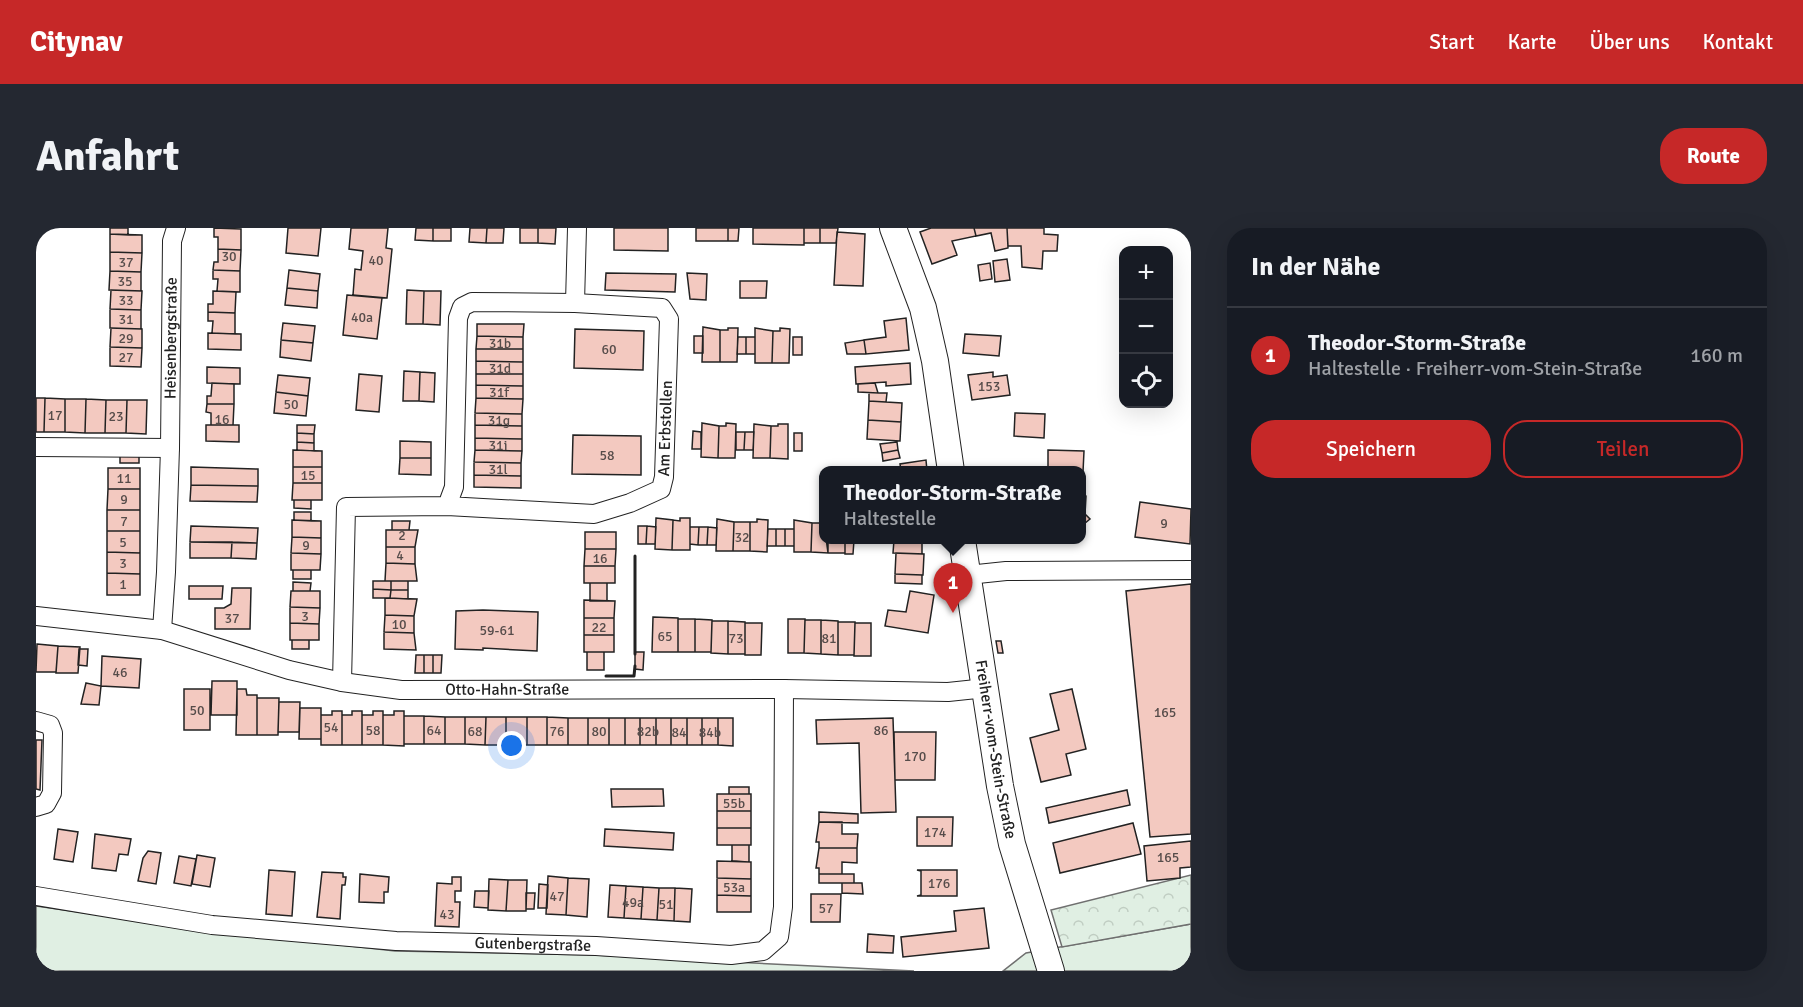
<!DOCTYPE html>
<html lang="de">
<meta charset="utf-8">
<style>
body{margin:0;font-family:Signika,sans-serif;background:#242831;color:#f1f3f6}
.controls{position:absolute;right:18px;top:18px;display:grid;overflow:hidden;border-radius:12px;box-shadow:0 6px 24px #0002}
.controls button{width:54px;height:54px;display:grid;place-items:center;padding:0;border:0;border-bottom:2px solid #363941;background:#171b24;color:#f1f3f6;font:30px sans-serif}
.you{position:absolute;left:476px;top:518px;width:21px;height:21px;margin:-15px;border:4px solid #fff;border-radius:50%;background:#1a73e8;box-shadow:0 0 0 9px #1a73e833}
.badge{display:grid;place-items:center;width:39px;height:39px;border-radius:50%;background:#c62828;color:#fff;font-size:20px;font-weight:700}
.pin{position:absolute;translate:-50% -50px;filter:drop-shadow(0 2px 3px #0008)}
.pin::after{content:'';position:absolute;top:32px;width:21px;height:18px;background:inherit;clip-path:polygon(0 0,100% 0,50% 100%)}
.popup{position:absolute;left:783px;top:238px;width:267px;height:78px;box-sizing:border-box;display:grid;place-content:center;border-radius:12px;background:#171b24;filter:drop-shadow(0 2px 4px #0005);font-size:20px;white-space:nowrap;color:#9ea1a6}
.popup b{font-size:22px;color:#f1f3f6}
.popup::after{content:'';position:absolute;left:50%;top:100%;margin-left:-12px;border:12px solid transparent;border-top-color:#171b24}
.list{margin:0;padding:0;list-style:none}
h2{display:flex;justify-content:space-between;align-items:center;height:78px;margin:0;padding:0 24px;font-size:26px}
h2 small{font-size:20px;font-weight:400;color:#9ea1a6}
.list li{display:grid;grid-template-columns:39px 1fr auto;gap:18px;align-items:center;box-sizing:border-box;height:96px;padding:0 24px;border-top:2px solid #363941}
.list b{display:block;font-size:22px;white-space:nowrap}
.list p{margin:0;font-size:20px;white-space:nowrap;color:#9ea1a6}
.list em{font-size:20px;font-style:normal;color:#9ea1a6}
.actions{display:flex;gap:12px;padding:18px 24px}
.actions a{flex:1;padding:14px 0;border:2px solid #c62828;border-radius:24px;text-align:center;font-size:21px;color:#c62828}
.actions .main{background:#c62828;color:#fff}
.icon{flex:none;width:33px;height:33px;fill:none;stroke:currentColor;stroke-width:2;stroke-linecap:round;stroke-linejoin:round}
.map{position:relative;flex:none;width:1155px;height:743px;overflow:hidden;border-radius:24px}
header{display:flex;align-items:center;gap:36px;box-sizing:border-box;height:84px;padding:0 30px;background:#c62828;color:#fff}
header strong{font-size:28px}
nav{display:flex;gap:33px;margin-inline-start:auto;font-size:21px}
.intro{display:flex;align-items:center;justify-content:space-between;box-sizing:border-box;height:144px;padding:0 36px}
h1{margin:0;font-size:42px}
.button{padding:15px 27px;border-radius:24px;background:#c62828;color:#fff;font-size:21px;font-weight:700}
main{display:flex;gap:36px;padding:0 36px}
aside{flex:1;background:#171b24;border-radius:24px;box-shadow:0 6px 24px #0002}
.map>svg:first-child{display:block}
.green{fill:#e0efe3;stroke:#6f6f6f;stroke-width:1.5}
.forest{fill:url(#forest-crowns);stroke:#6f6f6f;stroke-width:1.5}
.building{fill:#f3c9c0;stroke:#222;stroke-width:1.5}
.lines{fill:none;stroke-linecap:round;stroke-linejoin:round}
.street-casing{stroke:#222;stroke-width:20}
.secondary-casing{stroke:#222;stroke-width:28}
.street{stroke:#fff;stroke-width:18}
.secondary{stroke:#fff;stroke-width:26}
.wall{stroke:#222;stroke-width:3}
.labels{text-anchor:middle;dominant-baseline:central;stroke-width:4.5;stroke-linejoin:round;paint-order:stroke}
.number-label{font-size:14px;fill:#564c4a}
.street-label{font-size:16px;fill:#222;stroke:#fff}
</style>
<header>
<strong>Citynav</strong>
<nav><a>Start</a><a>Karte</a><a>Über uns</a><a>Kontakt</a></nav>
</header>
<div class="intro"><h1>Anfahrt</h1><a class="button">Route</a></div>
<main>
<div class="map">
<svg width="1155" height="743" viewBox="0 0 1155 743">
<defs>
<pattern id="forest-crowns" width="20" height="18" patternUnits="userSpaceOnUse" patternTransform="scale(1.5)"><rect width="20" height="18" fill="#e0efe3"/><path d="M2 6a3 3 0 1 1 6 0M12 15a3 3 0 1 1 6 0" fill="none" stroke="#c0cdc2"/></pattern>
</defs>
<rect width="100%" height="100%" fill="#fff"/>
<path class="green" d="M0,678L170,702L359,723L558,727L878,743H0Z
M1155,696V743H967L990,725Z"/>
<path class="forest" d="M1155,647V696L1026,719L1015,682Z"/>
<path class="building" d="M74,0H92V7L74,6Z
M178,0L205,1V22L182,21V9H178Z
M252,0H285L282,28L250,25Z
M315,0H352L350,20L356,21L351,70L317,67L319,41L325,42L327,23L313,21Z
M380,0H397V13L379,12Z
M397,0H415V13H397Z
M434,0H451L450,15L433,14Z
M451,0H468L467,15H450Z
M484,0H502V15H484Z
M502,0H520L519,16L502,15Z
M578,0H632V23L578,22Z
M660,0H692V13H660Z
M692,0H703L702,13H692Z
M717,0H768V17L717,16Z
M768,0H784V15H768Z
M784,0H802L800,15H784Z
M895,0H938L940,8L916,13L921,27L896,36L884,4Z
M938,0H971L972,20L959,23L955,5L940,8Z
M971,0H1008V6L1022,7L1021,23H1007L1006,41L986,39L985,18H972Z
M801,4L829,6L827,58L798,57Z
M74,6L106,7V25L74,24Z
M182,21L205,22L204,43L177,42L178,34H182Z
M74,24L106,25L105,44L74,43Z
M971,31L974,52L959,54L957,33Z
M954,35L956,51L944,53L942,37Z
M177,42L204,43V64L181,63L182,51H177Z
M253,42L284,46L282,63L251,60Z
M74,43L105,44V63L73,62Z
M570,45L640,46L639,64L569,62Z
M651,45L671,46L670,72L654,71Z
M704,53H731L730,70H704Z
M251,60L282,63L281,80L249,77Z
M75,62L106,63L105,82L74,81Z
M371,62L388,63L387,96H370Z
M177,63L200,64L199,85L172,84V76H177Z
M388,63H405L404,97L387,96Z
M311,67L346,70L341,111L307,107Z
M74,81L105,82V101L74,100Z
M172,84L199,85V106L176,105L177,93H172Z
M870,90L873,122L830,126L828,112L850,109L848,93Z
M247,95L279,98L277,115L245,112Z
M441,96H488L487,109L441,108Z
M667,99L684,102V134H666Z
M75,100L106,101V120L74,119Z
M692,100H702L701,134H684V102H692Z
M719,100L737,103L736,135H719Z
M744,100L754,101L753,135H736L737,103H744Z
M539,101L608,103L607,142L538,140Z
M172,105L205,106V122L172,121Z
M929,106L965,108L963,128L927,125Z
M441,108L487,109V121H440Z
M658,108H667V125H658Z
M702,109H710V126H701Z
M710,109H719V126H710Z
M757,109H766V127H757Z
M245,112L277,115L275,133L244,129Z
M828,112L830,126H811L809,115Z
M74,119L106,120L105,139L74,138Z
M440,121H487V134L440,133Z
M440,133L487,134V146H440Z
M874,135L875,156L850,158V154L820,156L819,139Z
M171,139L204,140V156L171,155Z
M368,143L384,144L383,173H367Z
M384,144L399,145L398,174L383,173Z
M957,144V149L971,147L974,167L936,172L932,147Z
M323,146L346,148L343,184L320,182Z
M440,146H487V158L440,157Z
M242,147L274,150L272,168L240,164Z
M176,155L198,156V176H171V168H175Z
M839,155L842,165L822,164V156Z
M440,157L487,158V171L440,170Z
M240,164L272,168L270,188L238,185Z
M833,165H851L850,174L833,173Z
M0,170H9L8,204H0Z
M9,170L29,171V204H8Z
M440,170L487,171L486,186L439,185Z
M29,171H50L49,205L29,204Z
M50,171L70,172L69,205H49Z
M70,172H91L90,205H69Z
M91,172H111L110,206L90,205Z
M833,173L866,175L865,194L832,192Z
M171,176H198L197,197H175V185L170,184Z
M439,185L486,186V198L439,197Z
M979,185L1009,186L1008,210L978,208Z
M832,192L865,194L864,213L831,211Z
M666,195L683,198L682,230L665,229Z
M690,195L700,196L699,230H682L683,198H690Z
M718,196L735,198L734,230H717Z
M742,196H752V231L734,230L735,198H742Z
M170,197H203V214L170,213Z
M261,197H279L278,206L261,205Z
M439,197L486,198V211L439,210Z
M657,203L665,204V221H656Z
M700,204H709L708,222H700Z
M709,204H718L717,222H708Z
M261,205L278,206V215L261,214Z
M758,205H766V223H758Z
M537,207L605,208V247L536,246Z
M439,210L486,211V223L439,222Z
M364,213L395,214V230H364Z
M261,214L278,215V223L261,222Z
M861,214L862,222L846,225L844,216Z
M257,222L286,223V239H257Z
M439,222L486,223L485,235L438,234Z
M862,222L864,230L847,233L846,225Z
M1012,222L1048,223L1047,244L1012,243Z
M84,226H103V235H84Z
M364,230H395V247L363,246Z
M890,232L891,243H865L864,236Z
M438,234L485,235V248L438,247Z
M155,239L222,241V258L155,257Z
M257,239H286V255H257Z
M72,240H104V261H72Z
M438,247L485,248V260L438,259Z
M257,255H286V272H256Z
M155,257L222,258L221,274L154,273Z
M72,261H104V282H71Z
M1046,267L1050,268L1049,286L1054,291L1048,296V309Z
M258,272H275V281L258,280Z
M1104,274L1155,281L1154,316L1099,309Z
M71,282H104V303H71Z
M258,284H275V293L258,292Z
M620,290L637,292L636,322L619,321Z
M644,290H654V322H636L637,292L644,293Z
M681,291L698,294L697,323H680Z
M721,291L732,292L731,324L714,323V294H721Z
M256,292L285,293V310L256,309Z
M758,292L776,295L775,324H758Z
M356,293H374L373,302H356Z
M698,294H714V323H697Z
M776,295H788L792,325L775,324Z
M155,298L222,300L221,315L154,314Z
M602,298H611L610,316H602Z
M611,298L620,299L619,316H610Z
M654,299H663L662,317L654,316Z
M663,299H672L671,317H662Z
M672,299L681,300L680,317H671Z
M732,301H740V318H731Z
M740,301H749V318H740Z
M749,301H758V318H749Z
M350,302H382L379,319H350Z
M71,303H104V325L71,324Z
M549,304H580V321H549Z
M256,309L285,310V326L255,325Z
M792,312H809V325H792Z
M809,312H818L817,326H809Z
M858,312H886V326L857,325Z
M154,314H196L195,330H154Z
M196,314L221,315L220,331L195,330Z
M350,319H379V336L350,335Z
M549,321H580L579,338H548Z
M71,324L104,325V346L71,345Z
M255,325L285,326L284,342H255Z
M860,325L888,326L887,347L859,346Z
M350,335L379,336L381,353H349Z
M548,338H579V355H548Z
M257,342H275V351H257Z
M71,345L104,346V367H71Z
M859,346L886,347V356L859,355Z
M337,353H355V362L337,361Z
M355,353H372V362H355Z
M257,354L275,355L274,363H257Z
M554,355H571V373H554Z
M1155,356V606L1114,609L1090,363Z
M153,358H187L186,371H153Z
M196,360H215L214,401H179V380H188L195,376Z
M337,361L355,362L354,370H337Z
M355,362H372V371L354,370Z
M255,363H284V380L254,379Z
M874,363L898,367L892,405L849,398L852,382L870,384Z
M349,370L381,371L378,388L349,387Z
M548,372L579,373L578,390H548Z
M254,379L284,380L283,396L254,395Z
M447,382L502,384L501,423L447,420V422L419,421L420,383Z
M349,387L378,388V405L348,404Z
M617,389L642,390V424H616Z
M548,390H578V407H548Z
M642,391H659V424H642Z
M659,391L676,392L675,424H659Z
M752,391H769L768,425H752Z
M769,392H785V426L768,425Z
M785,392L802,393V427L785,426Z
M676,393H692V426L675,425Z
M692,393L709,394V426H692Z
M802,394H819L818,427H802Z
M254,395L283,396V412H254Z
M709,395H726L725,427H709Z
M819,395H835V428H818Z
M348,404L378,405L380,422L348,421Z
M548,407H578V424H548Z
M256,412H273V421H256Z
M960,413H965L967,425H962Z
M1,416L22,418L20,444H0Z
M22,418L44,419L42,445H20Z
M43,421H52L51,438L42,437Z
M551,424H568V442H551Z
M599,424H608L607,442L599,441Z
M380,427H388V445H379Z
M388,427H397V445H388Z
M397,427H406L405,445H397Z
M66,428L105,431L103,460L65,458Z
M176,453H201V487H175Z
M50,455L65,458L63,477L45,476Z
M148,461H174V502H148Z
M201,461H210L211,467H221V507H200Z
M1036,461L1050,521L1030,526L1035,547L1005,554L994,510L1023,502L1014,466Z
M221,470H243L242,507H221Z
M243,474H264L263,504H242Z
M264,480H285V511H263Z
M296,483H306V517H285V487H296Z
M316,483H326V517H306V487H316Z
M337,483H347V517H326V487H337Z
M358,483H368V518L347,517V487H358Z
M368,488H388V516H368Z
M388,488L409,489V516H388Z
M409,489H429V516H409Z
M429,489H450L449,517L429,516Z
M450,489H470V517H449Z
M470,489H491V517H470Z
M491,489H511V517H491Z
M511,489L532,490V517H511Z
M532,490H552V517H532Z
M552,490H573V517H552Z
M573,490H589V517H573Z
M589,490H604V517H589Z
M604,490H620V517H604Z
M620,490H635V517H620Z
M635,490H651V517H635Z
M651,490H666V517H651Z
M666,490H682V517H666Z
M682,490H697V518L682,517Z
M857,490L860,584L825,585L823,515L781,516L780,492Z
M858,504H900L899,552H859Z
M0,512H6L4,562L0,561Z
M693,559H713V566H693Z
M575,561H627L628,578L576,579Z
M1091,562L1094,577L1013,595L1010,580Z
M681,566H715V583H681Z
M681,583H715V600H681Z
M783,584L822,586V595L783,594Z
M881,589H917L916,618H881Z
M783,594H806V606H822L821,620H783V614H780Z
M1097,595L1105,626L1024,645L1017,615Z
M681,600H715V617H681Z
M22,601L42,604L37,634L18,631Z
M569,601L638,605L637,622L568,618Z
M59,606L95,611L92,627L83,626L80,643L56,640Z
M1155,613V639L1144,640V650L1111,653L1108,618Z
M696,617H713V634L696,633Z
M783,620H821V635L806,634V646H783V640H780Z
M112,623L125,625L120,656L102,653L107,630Z
M161,627L179,630L174,659L156,656Z
M143,628L160,631L155,658L138,655Z
M681,633L715,634V651L681,650Z
M233,642L259,644L256,688L230,686Z
M881,642H921V668H881L885,667V643Z
M286,644L307,645V649H310L309,657H306L304,691L281,689Z
M324,646L353,649L352,664H348V675L323,674Z
M783,646H818V655H783Z
M512,648L532,650L530,687L510,686Z
M416,649H425V663H419V674H424L423,699L399,698L401,655L416,656Z
M532,650L553,651L551,689L530,687Z
M681,650L715,651V668L681,667Z
M453,651L472,652L470,683L452,682Z
M472,652H491L490,683H470Z
M806,655H826L827,666L806,665Z
M503,656L512,657L511,680H502Z
M574,657L590,658L588,690L572,689Z
M590,658L607,659L605,691L588,690Z
M607,659L623,660L621,692L605,691Z
M623,660H639L638,693L621,692Z
M639,660L656,661L654,694L638,693Z
M439,663H453L452,680L438,679Z
M490,665H499L498,681H490Z
M775,666H805L804,694H775Z
M681,667L715,668V684H681Z
M948,680L953,720L867,729L865,709L920,703L918,683Z
M832,706L858,708L857,725L831,724Z"/>
<g class="lines">
<defs>
<g id="street">
<path d="M539,75L541,0"/>
<path d="M0,219L134,220"/>
<path d="M932,347L970,343L1155,342"/>
<path id="s1" d="M0,388L126,402L253,442L306,454L365,462L748,461L912,464L950,460"/>
<path id="s2" d="M126,402L130,344L134,220L136,13L140,0"/>
<path id="s3" d="M306,454L310,279L411,278L558,286L594,275L625,261L628,249L633,91L626,80L539,75L436,74L426,79L422,90L418,259L411,278"/>
<path d="M0,493L14,497L17,505L16,565L10,576L0,579"/>
<path id="s4" d="M0,668L176,697L360,713L560,718L695,727L727,723L743,709L747,679L748,461"/>
</g>
<g id="secondary">
<path d="M857,0L887,80L899,133L915,243"/>
<path id="s5" d="M926,312L964,558L976,616L1015,743"/>
</g>
</defs>
<use href="#street" class="street-casing"/>
<use href="#secondary" class="secondary-casing"/>
<use href="#street" class="street"/>
<use href="#secondary" class="secondary"/>
<path class="wall" d="M599,426V328
M570,448H598L599,438"/>
</g>
<g class="labels">
<g class="number-label">
<text x="193" y="28">30</text>
<text x="340" y="32">40</text>
<text x="90" y="34">37</text>
<text x="89" y="53">35</text>
<text x="90" y="72">33</text>
<text x="326" y="89">40a</text>
<text x="90" y="91">31</text>
<text x="90" y="110">29</text>
<text x="464" y="115">31b</text>
<text x="573" y="121">60</text>
<text x="90" y="129">27</text>
<text x="464" y="140">31d</text>
<text x="953" y="158">153</text>
<text x="463" y="164">31f</text>
<text x="255" y="176">50</text>
<text x="19" y="187">17</text>
<text x="80" y="188">23</text>
<text x="186" y="191">16</text>
<text x="463" y="192">31g</text>
<text x="462" y="217">31i</text>
<text x="571" y="227">58</text>
<text x="462" y="241">31l</text>
<text x="272" y="247">15</text>
<text x="88" y="250">11</text>
<text x="88" y="271">9</text>
<text x="88" y="293">7</text>
<text x="1128" y="295">9</text>
<text x="366" y="307">2</text>
<text x="706" y="309">32</text>
<text x="87" y="314">5</text>
<text x="270" y="317">9</text>
<text x="364" y="327">4</text>
<text x="564" y="330">16</text>
<text x="87" y="335">3</text>
<text x="87" y="356">1</text>
<text x="269" y="388">3</text>
<text x="196" y="390">37</text>
<text x="363" y="396">10</text>
<text x="563" y="399">22</text>
<text x="461" y="402">59-61</text>
<text x="629" y="408">65</text>
<text x="700" y="410">73</text>
<text x="793" y="410">81</text>
<text x="84" y="444">46</text>
<text x="161" y="482">50</text>
<text x="1129" y="484">165</text>
<text x="295" y="499">54</text>
<text x="337" y="502">58</text>
<text x="398" y="502">64</text>
<text x="845" y="502">86</text>
<text x="439" y="503">68</text>
<text x="521" y="503">76</text>
<text x="563" y="503">80</text>
<text x="612" y="503">82b</text>
<text x="643" y="504">84</text>
<text x="674" y="504">84b</text>
<text x="879" y="528">170</text>
<text x="698" y="575">55b</text>
<text x="899" y="604">174</text>
<text x="1132" y="629">165</text>
<text x="903" y="655">176</text>
<text x="698" y="659">53a</text>
<text x="521" y="668">47</text>
<text x="597" y="674">49a</text>
<text x="630" y="676">51</text>
<text x="790" y="680">57</text>
<text x="411" y="686">43</text>
</g>
<g class="street-label">
<text stroke="none"><textPath href="#s2" startOffset="292">Heisenbergstraße</textPath></text>
<text stroke="none"><textPath href="#s3" startOffset="556">Am Erbstollen</textPath></text>
<text stroke="none"><textPath href="#s1" startOffset="480">Otto-Hahn-Straße</textPath></text>
<text stroke="none"><textPath href="#s5" startOffset="212">Freiherr-vom-Stein-Straße</textPath></text>
<text stroke="none"><textPath href="#s4" startOffset="500">Gutenbergstraße</textPath></text>
</g>
</g>
</svg>
<div class="controls">
<button>+</button>
<button>−</button>
<button><svg class="icon" aria-label="locate" viewBox="0 0 24 24"><circle cx="12" cy="12" r="6"/><path d="M12 2v4M12 18v4M2 12h4M18 12h4"/></svg></button>
</div>
<div class="you"></div>
<div class="pin badge" style="left:917px;top:385px">1</div>
<div class="popup"><b>Theodor-Storm-Straße</b>Haltestelle</div>
</div>
<aside>
<h2>In der Nähe<small></small></h2>
<ul class="list">
<li><span class="badge">1</span><div><b>Theodor-Storm-Straße</b><p>Haltestelle · Freiherr-vom-Stein-Straße</p></div><em>160 m</em></li>
</ul>
<div class="actions"><a class="main">Speichern</a><a>Teilen</a></div>
</aside>
</main>
